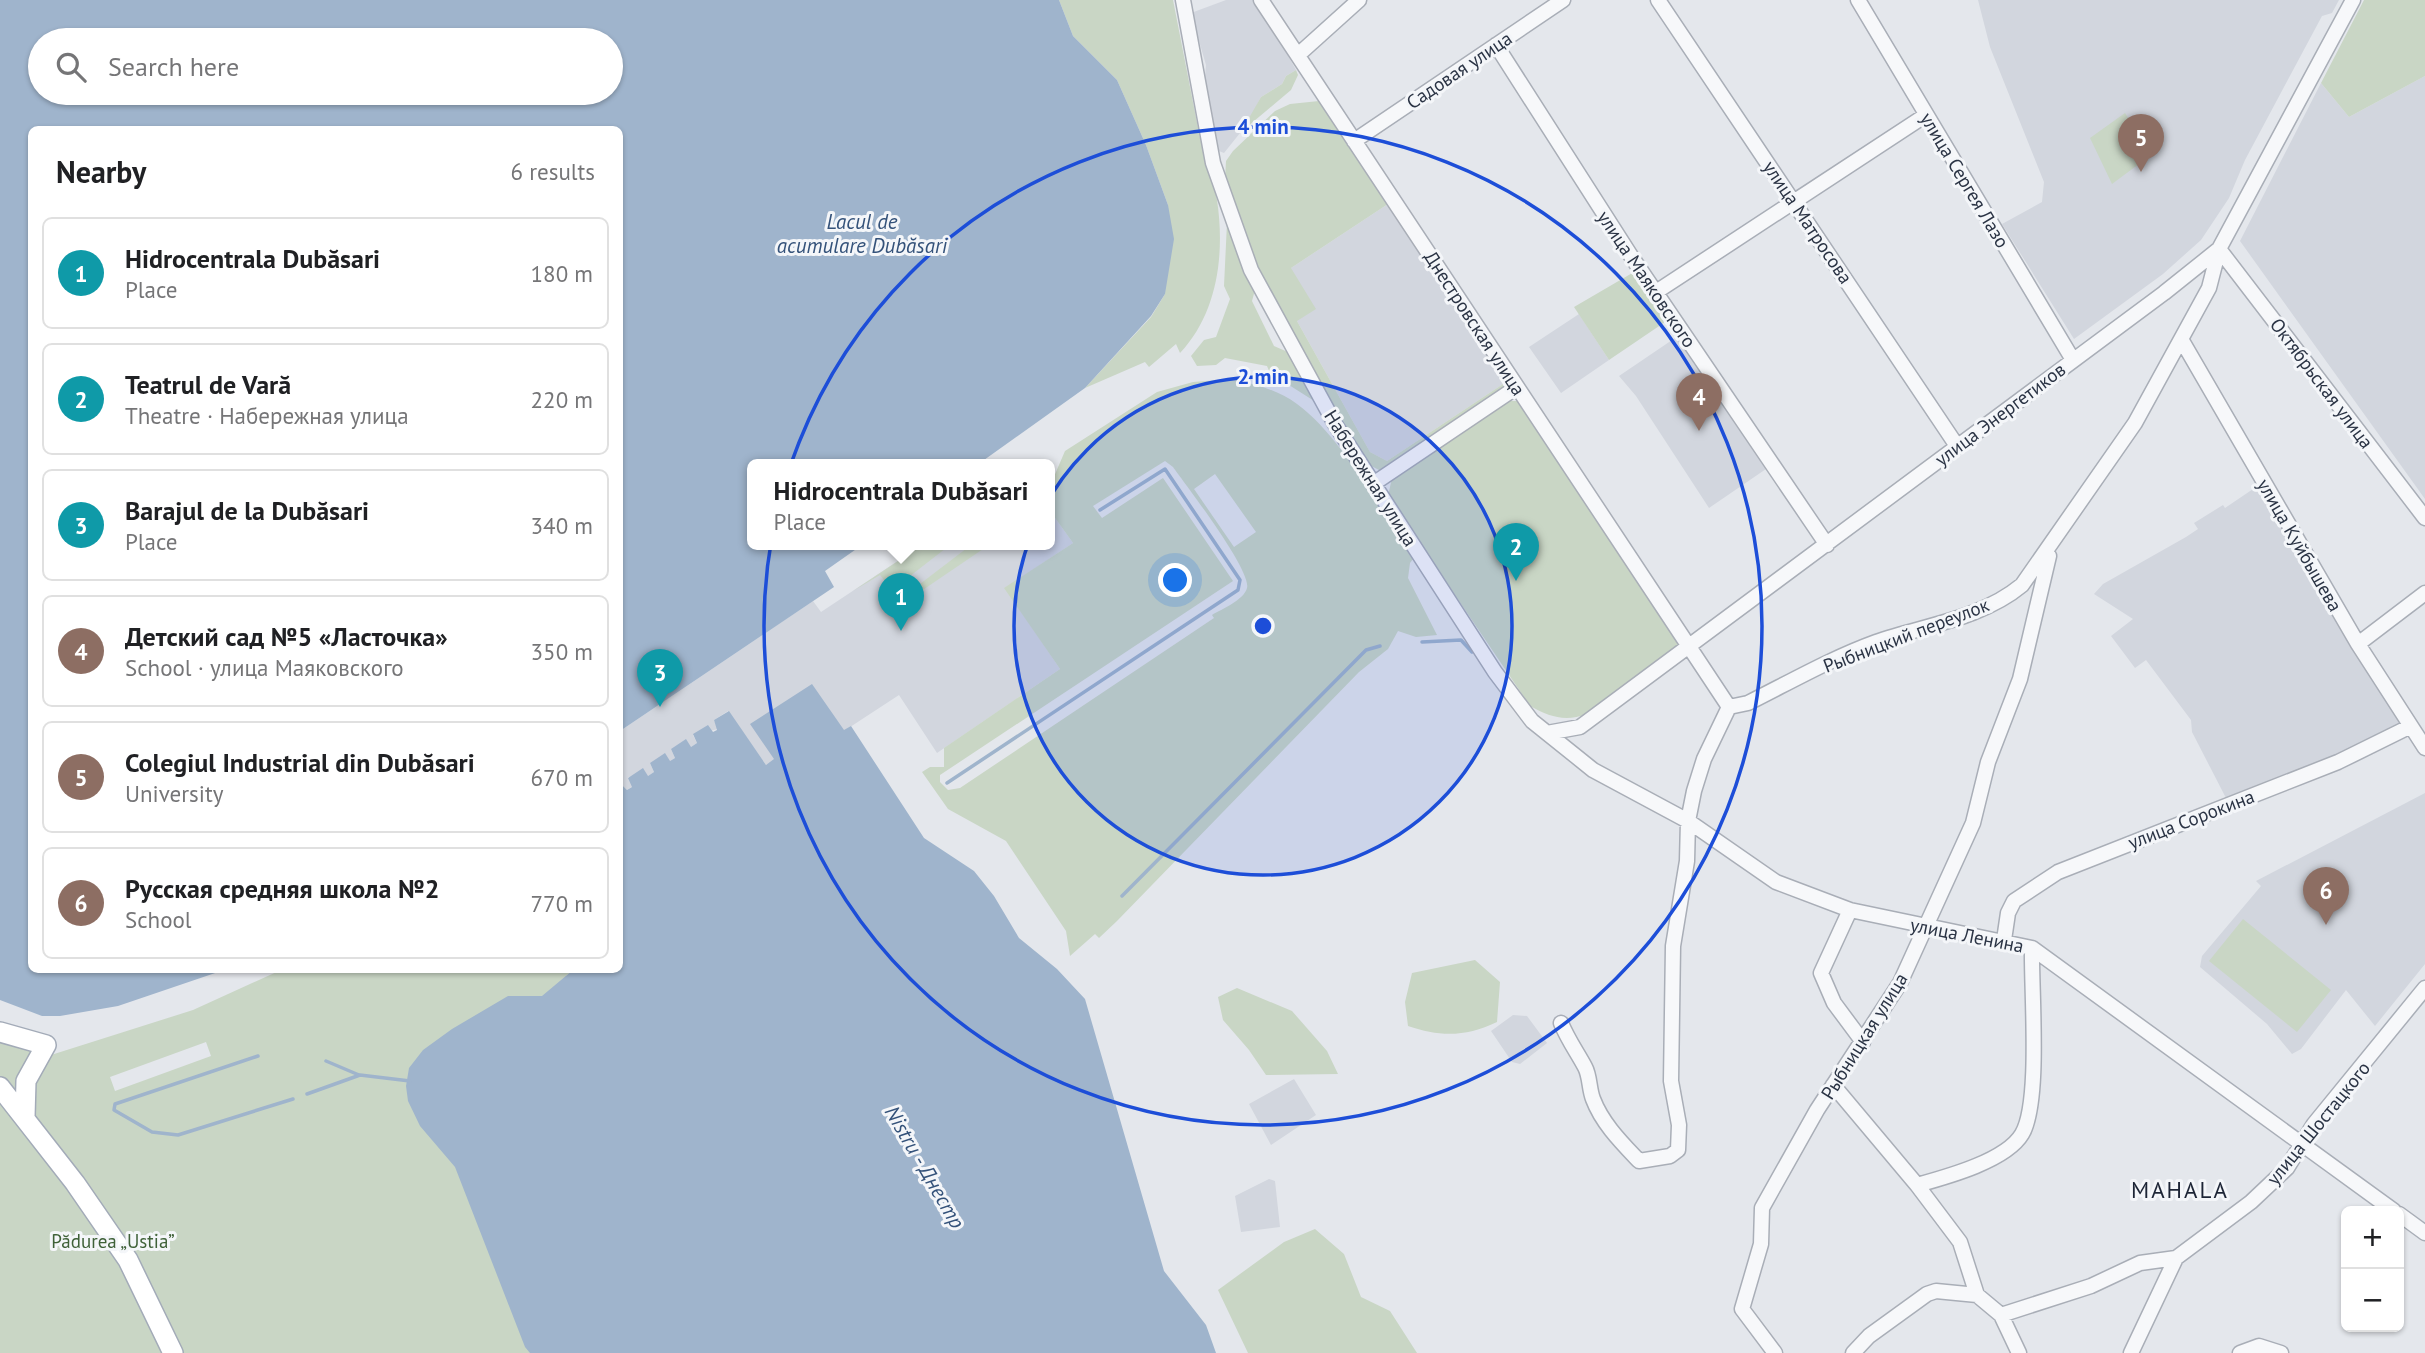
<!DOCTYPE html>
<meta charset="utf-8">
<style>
body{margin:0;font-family:"PT Sans",sans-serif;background:#f2f2f2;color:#202124}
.controls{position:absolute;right:21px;bottom:21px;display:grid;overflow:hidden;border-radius:10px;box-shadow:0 2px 5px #0004}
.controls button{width:63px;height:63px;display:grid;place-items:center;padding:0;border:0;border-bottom:2px solid #e0e0e0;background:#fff;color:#202124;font:35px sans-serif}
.you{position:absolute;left:1176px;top:581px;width:24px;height:24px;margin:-18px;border:5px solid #fff;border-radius:50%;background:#1a73e8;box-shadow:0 0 0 10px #1a73e833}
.badge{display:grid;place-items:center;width:46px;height:46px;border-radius:50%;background:#d1495b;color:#fff;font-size:23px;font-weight:700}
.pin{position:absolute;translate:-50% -58px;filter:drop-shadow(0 2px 4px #0008)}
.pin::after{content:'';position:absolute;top:37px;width:24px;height:21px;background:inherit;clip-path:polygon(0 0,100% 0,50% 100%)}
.popup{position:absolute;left:747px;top:459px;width:308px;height:91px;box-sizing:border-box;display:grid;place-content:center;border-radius:10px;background:#fff;filter:drop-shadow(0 2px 5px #0005);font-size:23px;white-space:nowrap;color:#757577}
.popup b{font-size:26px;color:#202124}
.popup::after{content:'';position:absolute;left:50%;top:100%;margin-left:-14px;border:14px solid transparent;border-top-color:#fff}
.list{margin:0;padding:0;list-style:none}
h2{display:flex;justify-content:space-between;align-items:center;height:91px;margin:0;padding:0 28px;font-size:30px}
h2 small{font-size:23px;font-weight:400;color:#757577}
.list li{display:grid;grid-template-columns:46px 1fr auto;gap:21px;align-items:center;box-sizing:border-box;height:112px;margin:0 14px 14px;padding:0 14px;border:2px solid #e0e0e0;border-radius:10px}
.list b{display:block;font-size:26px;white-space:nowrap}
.list p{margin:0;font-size:23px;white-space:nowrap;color:#757577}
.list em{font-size:23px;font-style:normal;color:#757577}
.icon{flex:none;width:38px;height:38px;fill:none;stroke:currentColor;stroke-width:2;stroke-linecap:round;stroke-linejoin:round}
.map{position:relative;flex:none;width:2425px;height:1353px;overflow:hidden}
.search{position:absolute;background:#fff;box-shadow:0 2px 5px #0004;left:28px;top:28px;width:595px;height:77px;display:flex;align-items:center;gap:18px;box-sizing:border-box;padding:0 24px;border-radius:38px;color:#757577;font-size:26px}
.panel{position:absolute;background:#fff;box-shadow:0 2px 5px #0004;left:28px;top:126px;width:595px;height:847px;border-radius:10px}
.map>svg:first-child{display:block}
.built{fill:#d2d6de}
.green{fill:#c9d6c5;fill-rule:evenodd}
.water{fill:#9fb4cc;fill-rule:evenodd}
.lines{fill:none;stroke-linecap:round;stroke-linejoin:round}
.stream{stroke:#9fb4cc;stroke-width:3.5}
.minor-casing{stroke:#a9aeb7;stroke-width:17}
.major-casing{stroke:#a3abb8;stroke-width:22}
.minor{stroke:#f7f8fa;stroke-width:14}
.major{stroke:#fff;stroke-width:19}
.ring{fill:none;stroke:#1d4ed8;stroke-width:3.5}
.labels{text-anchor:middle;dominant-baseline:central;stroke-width:6;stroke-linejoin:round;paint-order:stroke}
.street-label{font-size:19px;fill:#2b3445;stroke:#f4f6f9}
.park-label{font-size:19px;fill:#3f6138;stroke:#f4f6f9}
.water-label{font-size:21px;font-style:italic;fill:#34527a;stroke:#f4f6f9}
.quarter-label{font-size:23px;letter-spacing:2px;fill:#1d2536;stroke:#f4f6f9}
.centre{fill:#1d4ed8;stroke:#f4f6f9;stroke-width:3.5}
.ring-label{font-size:21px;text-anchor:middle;font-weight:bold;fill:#1d4ed8;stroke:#f4f6f9;stroke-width:6;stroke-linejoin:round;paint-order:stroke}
</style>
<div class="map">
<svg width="2425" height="1353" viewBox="0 0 2425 1353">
<rect width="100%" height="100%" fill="#e4e7ec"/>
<path class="built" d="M1226,0H1257L1296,70L1286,76L1282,84L1261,97L1248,123L1224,153L1219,151L1205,77L1206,65L1191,13Z
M1978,0H2339L2332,13L2322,16L2245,160L2229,198L2201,240L2163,274L2074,339L2002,224L2042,202L2044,182L1990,47Z
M2425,76V499L2240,241L2321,83L2349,117Z
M1388,204L1504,378L1503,384L1387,461L1370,452L1297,321L1291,268Z
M1579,314L1609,360L1561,393L1529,347Z
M1678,336L1766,469L1709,508L1636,396L1619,376Z
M2259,485L2402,727L2340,758L2227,800L2192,732L2191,720L2146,660L2135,668L2111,636L2133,619L2094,594L2103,584L2186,537L2198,529L2194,523L2223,505L2225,508Z
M1050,511L1073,543L1005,588L1060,669L937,753L899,695L844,731L766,765L728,711L714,720L718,729L693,735L697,743L691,747L671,749L675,758L670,761L650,763L654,772L648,776L628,777L633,786L627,790L620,783V731L813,601L821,612L922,545H1050Z
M2425,793V964L2375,1026L2346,990L2301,1049L2292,1054L2267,1024L2200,967L2202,956L2261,886L2256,881Z
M1513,1015L1527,1016L1547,1043L1520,1064L1512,1062L1491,1031Z
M1294,1079L1316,1115L1271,1145L1249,1104Z
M1269,1179L1275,1181L1280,1227L1241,1232L1235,1196Z"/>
<path class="green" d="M1059,0H1173C1182,46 1191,92 1200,138C1205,159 1213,179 1217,200C1225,253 1218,313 1180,353L1176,344L1149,367L1145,362L1085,388L1151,317L1165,294L1168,205L1146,145L1117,80L1073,36Z
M2364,0H2425V76L2349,117L2321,83Z
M1296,70L1298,75L1291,90L1241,132L1261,97L1282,84L1286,76Z
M1319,101L1388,204L1291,268L1316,309L1297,321L1370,452L1387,461L1503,384V390L1388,468L1379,470L1364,462L1257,274L1225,179L1226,161L1233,151L1275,111L1290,104Z
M2125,113L2151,155L2112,184L2090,138Z
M1227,223L1255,290L1252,301L1274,346L1290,353L1319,404L1270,373L1267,366L1225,358L1216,365L1197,366L1191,356L1204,340L1216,337L1230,299L1224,286Z
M1634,272L1668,320L1609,360L1574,307Z
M1232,379C1255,384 1278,390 1297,404C1342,437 1382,512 1413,559L1410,563L1408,578L1437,635L1416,637L1398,631L1388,649L1359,672L1117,921L1099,938L1095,934L1070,956L1066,931L1006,841L948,809L922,772L930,767H944V748L1060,669L1004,588L1073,543L1050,511V486L1065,451L1157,392L1193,382ZM1165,461L1173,467C1186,485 1252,571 1247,588C1244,600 1222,609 1212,615L1214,618L960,788L948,790L940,782V775L1233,581L1163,478L1102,518L1093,506ZM1215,474L1256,532L1234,547L1194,489Z
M1508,401H1520L1680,638L1678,646L1587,714C1565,722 1550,717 1530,706L1388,496L1392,478Z
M922,545H950L892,590L880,575L853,591Z
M971,545H989L905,602L899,600Z
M2243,919L2331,990L2297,1032L2209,961Z
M1475,960L1500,982L1497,1022C1466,1037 1440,1037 1408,1026L1405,1002L1412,973Z
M281,970H573L566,976L800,1353H0V1022L51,1055L193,1010ZM206,1042L211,1056L115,1091L110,1077Z
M1237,988L1292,1011L1327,1051L1338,1074L1266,1075L1249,1050L1223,1020L1218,997Z
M1315,1229L1344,1254L1361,1297L1390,1311L1417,1353H1248L1218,1290L1284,1242Z"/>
<path class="water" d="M0,0H1059L1073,36L1117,80L1146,145L1168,205L1174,239L1165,294L1151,316L1085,388L977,465H752V545H862L825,571L834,587L620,731V130H32V970H224L118,1006L60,1016H42L0,1000ZM40,40H611V93H40Z
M812,684L844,730L851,726L924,838L974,871L994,896L1019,938L1057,969L1085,999L1164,1271L1206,1325L1216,1353H530L525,1347L455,1167L420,1126L408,1101L406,1086L409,1068L423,1050L452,1029L508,996H542L573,970H620V783L627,790L632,787L628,778L643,768L648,776L654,772L650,763L665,753L670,761L675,758L671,749L686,739L691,747L697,743L693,734L708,725L713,732L717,730L714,720L729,711L766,765L774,759L750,724Z"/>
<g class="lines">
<path class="stream" d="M1422,642L1461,640L1472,652
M947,783L1238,590L1240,580L1165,469L1100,510
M1122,896L1366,650L1380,646
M258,1056L124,1101L115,1104L114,1110L152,1132L178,1135L293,1099
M326,1061L359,1075
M307,1094L360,1075L410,1081"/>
<defs>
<path id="minor" d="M1183,0L1213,163L1251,270L1335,424L1495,672L1532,721L1593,770L1688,821L1776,882L1850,910L2032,948L2394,1211
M1261,0L1729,707
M1658,0L1957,446
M1858,0L2073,360
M1496,45L1631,256L1827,545
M1298,55L1359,0
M1354,141L1563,0
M2219,249L2425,518
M1656,292L1926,115
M2181,339L2358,644L2425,748
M1373,484L1517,387
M2358,644L2425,593
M1547,733L1580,727L2164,293L2219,249L2353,0
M1850,910L1821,973L1834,1003L1863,1042
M2004,940L2008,913L2014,901L2058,872L2338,762L2409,727
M1561,1023C1568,1040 1577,1052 1585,1067C1590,1076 1589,1089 1593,1099C1602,1123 1621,1142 1639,1161L1670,1156L1678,1150L1679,1125L1671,1081L1673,946L1687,861L1688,821L1694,791L1704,759L1729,707L1748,703C1790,682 1832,658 1876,642C1925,625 1981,619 2022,585L2135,423L2209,288L2219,249
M1833,1085L1917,1185L1960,1242L1977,1295L2001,1315L2019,1353
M1917,1185C1946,1177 2006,1161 2022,1134C2041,1102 2031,990 2032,948
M2399,1214L2425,1233
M2001,1315L2091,1286L2140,1263L2176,1258L2251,1202L2287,1168L2314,1124L2425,988
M1775,1353L1742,1309L1761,1244L1762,1208L1817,1110L1900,983L1973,823L1988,762L2020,679L2049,556
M1853,1353L1869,1336L1927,1294L1936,1291L1977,1295
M2131,1353L2176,1258
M2240,1353L2259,1346L2281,1353"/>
<path id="major" d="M0,1032L46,1045L26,1081L25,1117
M0,1087L75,1183L128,1260L173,1353"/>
</defs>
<use href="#minor" class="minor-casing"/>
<use href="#major" class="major-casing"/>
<use href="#minor" class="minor"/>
<use href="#major" class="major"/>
</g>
<circle cx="1263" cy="626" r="249" fill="#1d4ed8" fill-opacity=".12"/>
<g class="ring">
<circle cx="1263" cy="626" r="249"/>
<circle cx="1263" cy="626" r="499"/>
</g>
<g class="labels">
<g class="street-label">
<text transform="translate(1459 70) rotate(-34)">Садовая улица</text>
<text transform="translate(1965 180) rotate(59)">улица Сергея Лазо</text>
<text transform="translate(1808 222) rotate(56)">улица Матросова</text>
<text transform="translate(1647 279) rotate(56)">улица Маяковского</text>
<text transform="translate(1475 323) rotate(57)">Днестровская улица</text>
<text transform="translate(2322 383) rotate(53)">Октябрьская улица</text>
<text transform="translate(2000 414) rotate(-37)">улица Энергетиков</text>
<text transform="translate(1371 478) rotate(58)">Набережная улица</text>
<text transform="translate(2300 545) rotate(60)">улица Куйбышева</text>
<text transform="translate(1906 635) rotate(-21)">Рыбницкий переулок</text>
<text transform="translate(2191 819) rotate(-21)">улица Сорокина</text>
<text transform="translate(1967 935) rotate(11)">улица Ленина</text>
<text transform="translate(1864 1036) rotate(-58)">Рыбницкая улица</text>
<text transform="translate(2318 1123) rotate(-51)">улица Шостацкого</text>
</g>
<g class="park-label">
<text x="113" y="1241">Pădurea „Ustia”</text>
</g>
<g class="water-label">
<text x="862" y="221">Lacul de<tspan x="862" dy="24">acumulare Dubăsari</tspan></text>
<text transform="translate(925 1167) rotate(60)">Nistru - Днестр</text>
</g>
<g class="quarter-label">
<text x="2180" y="1189">MAHALA</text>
</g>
</g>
<circle cx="1263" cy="626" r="10" class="centre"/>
<g class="ring-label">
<text x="1263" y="134">4 min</text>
<text x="1263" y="384">2 min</text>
</g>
</svg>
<div class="controls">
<button>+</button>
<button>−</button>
</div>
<div class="you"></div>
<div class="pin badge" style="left:901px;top:631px;background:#0f9aa8">1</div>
<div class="popup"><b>Hidrocentrala Dubăsari</b>Place</div>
<div class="pin badge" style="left:1516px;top:581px;background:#0f9aa8">2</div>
<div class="pin badge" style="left:660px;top:707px;background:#0f9aa8">3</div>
<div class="pin badge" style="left:1699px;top:431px;background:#8d6e63">4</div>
<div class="pin badge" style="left:2141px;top:172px;background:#8d6e63">5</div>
<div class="pin badge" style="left:2326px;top:925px;background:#8d6e63">6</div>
<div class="search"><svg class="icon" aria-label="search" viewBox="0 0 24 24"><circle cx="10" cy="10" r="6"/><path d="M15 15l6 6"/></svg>Search here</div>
<section class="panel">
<h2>Nearby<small>6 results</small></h2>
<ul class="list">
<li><span class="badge" style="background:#0f9aa8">1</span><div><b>Hidrocentrala Dubăsari</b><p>Place</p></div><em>180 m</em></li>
<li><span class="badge" style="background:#0f9aa8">2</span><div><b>Teatrul de Vară</b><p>Theatre · Набережная улица</p></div><em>220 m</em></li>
<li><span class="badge" style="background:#0f9aa8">3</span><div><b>Barajul de la Dubăsari</b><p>Place</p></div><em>340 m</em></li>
<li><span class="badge" style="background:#8d6e63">4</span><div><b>Детский сад №5 «Ласточка»</b><p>School · улица Маяковского</p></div><em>350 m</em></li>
<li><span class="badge" style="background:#8d6e63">5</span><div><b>Colegiul Industrial din Dubăsari</b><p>University</p></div><em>670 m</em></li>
<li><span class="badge" style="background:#8d6e63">6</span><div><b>Русская средняя школа №2</b><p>School</p></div><em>770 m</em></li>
</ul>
</section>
</div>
